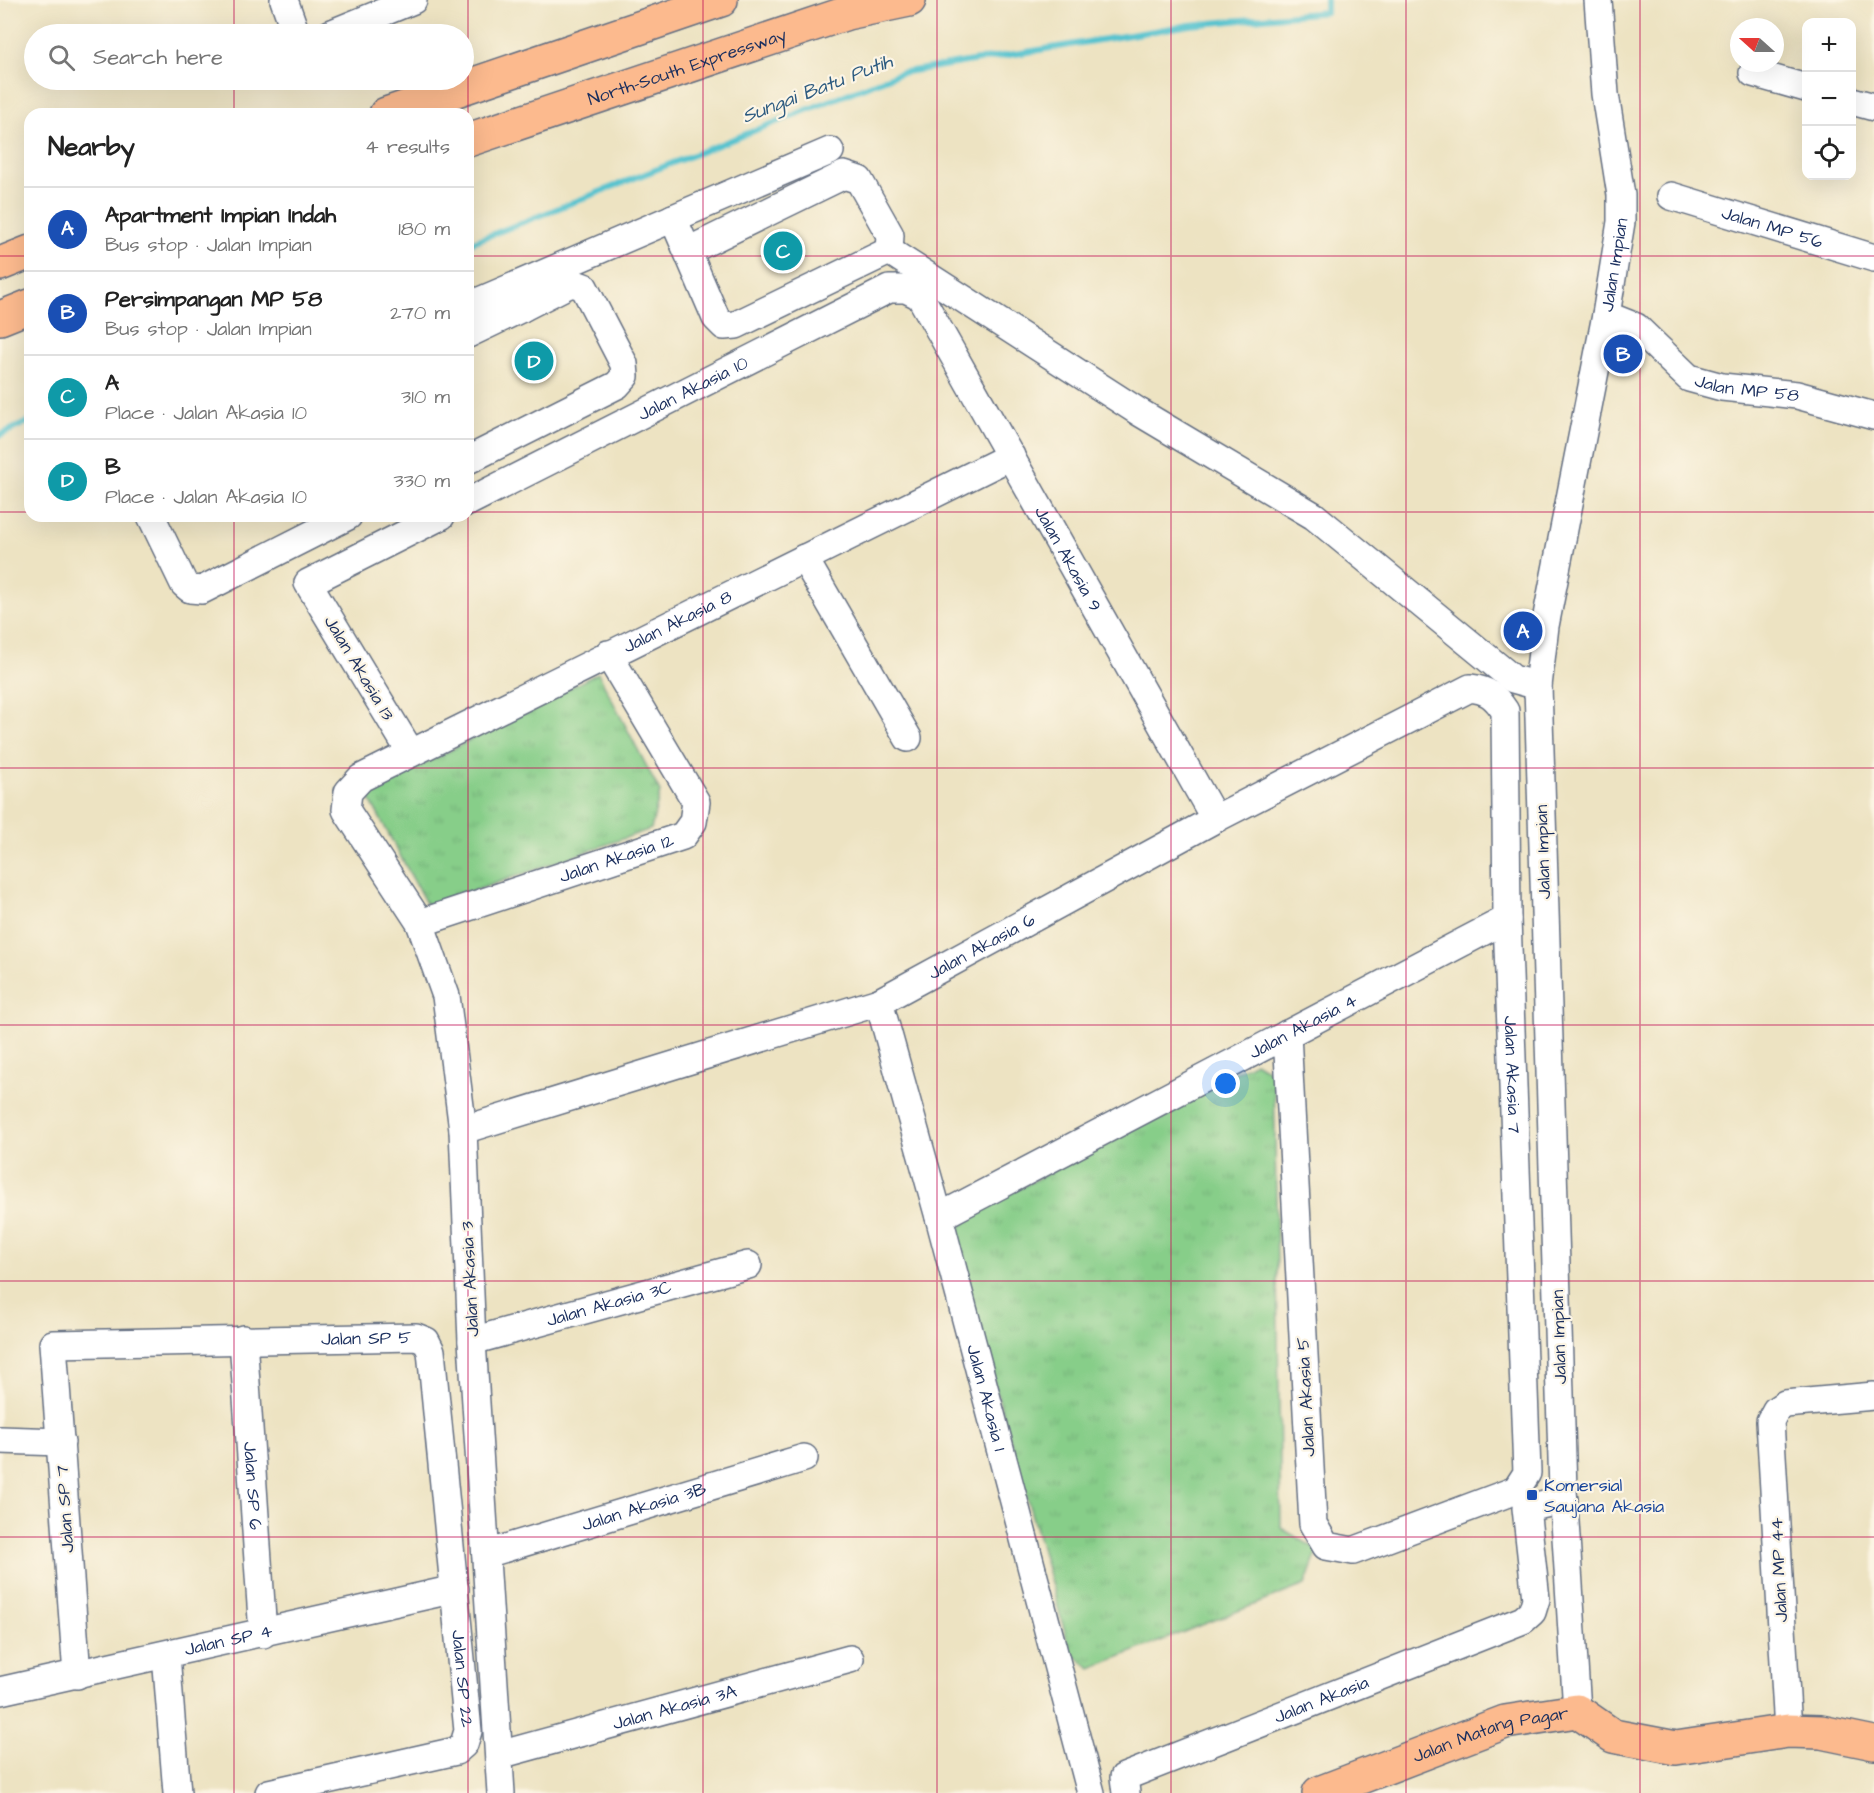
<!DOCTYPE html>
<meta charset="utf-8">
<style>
body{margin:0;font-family:"Architects Daughter",sans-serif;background:#f6f6f6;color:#222}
.controls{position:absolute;right:18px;top:18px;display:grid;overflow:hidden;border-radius:12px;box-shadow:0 6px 24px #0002}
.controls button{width:54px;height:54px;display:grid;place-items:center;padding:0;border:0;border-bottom:2px solid #e0e0e0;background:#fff;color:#222;font:30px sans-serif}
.compass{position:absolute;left:1730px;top:18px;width:54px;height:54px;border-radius:50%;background:#fff;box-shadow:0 6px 24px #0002;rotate:291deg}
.you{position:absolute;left:1226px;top:1084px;width:21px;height:21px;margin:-15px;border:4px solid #fff;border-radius:50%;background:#1a73e8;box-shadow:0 0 0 9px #1a73e833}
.badge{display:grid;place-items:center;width:39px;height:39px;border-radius:50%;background:#db2777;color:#fff;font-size:20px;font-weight:700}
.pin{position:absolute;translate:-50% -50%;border:3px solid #fff;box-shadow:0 2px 6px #0006}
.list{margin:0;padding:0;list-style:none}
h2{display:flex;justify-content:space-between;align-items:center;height:78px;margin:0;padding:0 24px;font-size:26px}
h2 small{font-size:20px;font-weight:400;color:#767676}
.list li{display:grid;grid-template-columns:39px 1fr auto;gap:18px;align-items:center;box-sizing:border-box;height:84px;padding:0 24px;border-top:2px solid #e0e0e0}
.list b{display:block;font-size:22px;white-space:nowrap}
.list p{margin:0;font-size:20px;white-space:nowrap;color:#767676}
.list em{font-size:20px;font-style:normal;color:#767676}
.icon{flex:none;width:33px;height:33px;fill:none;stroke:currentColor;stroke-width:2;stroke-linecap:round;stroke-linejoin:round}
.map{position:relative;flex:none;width:1874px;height:1793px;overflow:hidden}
.search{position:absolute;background:#fff;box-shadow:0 6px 24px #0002;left:24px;top:24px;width:450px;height:66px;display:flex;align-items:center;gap:15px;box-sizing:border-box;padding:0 21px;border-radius:33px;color:#767676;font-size:22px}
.panel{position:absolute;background:#fff;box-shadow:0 6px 24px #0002;left:24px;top:108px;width:450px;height:414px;border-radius:18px}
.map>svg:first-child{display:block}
.park{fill:url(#park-tufts);stroke:#517e74;stroke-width:1.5}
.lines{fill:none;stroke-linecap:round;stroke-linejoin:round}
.stream{stroke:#56c3cf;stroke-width:6}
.minor-casing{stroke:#646e81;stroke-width:30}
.major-casing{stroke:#646e81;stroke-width:36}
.highway-casing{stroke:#646e81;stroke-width:36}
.minor{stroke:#fff;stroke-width:27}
.major{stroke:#fcba8e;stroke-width:33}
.highway{stroke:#fcba8e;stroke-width:33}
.grid{fill:none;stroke:#c2185b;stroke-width:1.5;stroke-opacity:0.55}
.transit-dot{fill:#1a4fb4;stroke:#fcf5e5;stroke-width:2}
.labels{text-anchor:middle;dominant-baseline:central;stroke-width:4.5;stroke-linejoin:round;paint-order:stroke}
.street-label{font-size:18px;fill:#1b2f5e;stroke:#fcf5e5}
.transit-label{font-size:18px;fill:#164399;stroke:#fcf5e5;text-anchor:start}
.water-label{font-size:20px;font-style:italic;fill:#2d5b80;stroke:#fcf5e5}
</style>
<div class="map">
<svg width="1874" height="1793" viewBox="0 0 1874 1793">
<defs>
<pattern id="park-tufts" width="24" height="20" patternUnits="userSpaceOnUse" patternTransform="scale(1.5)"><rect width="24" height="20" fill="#87ce89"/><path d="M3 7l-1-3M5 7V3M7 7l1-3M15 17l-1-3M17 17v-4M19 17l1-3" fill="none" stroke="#74b179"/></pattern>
</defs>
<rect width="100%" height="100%" fill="#fcf5e5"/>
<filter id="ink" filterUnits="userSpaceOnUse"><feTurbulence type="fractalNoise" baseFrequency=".0167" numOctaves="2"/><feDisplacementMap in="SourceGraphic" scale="12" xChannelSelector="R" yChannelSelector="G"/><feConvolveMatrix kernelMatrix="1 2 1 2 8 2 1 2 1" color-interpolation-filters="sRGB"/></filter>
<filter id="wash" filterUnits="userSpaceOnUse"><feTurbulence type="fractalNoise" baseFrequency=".008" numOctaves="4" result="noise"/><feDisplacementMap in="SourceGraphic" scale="24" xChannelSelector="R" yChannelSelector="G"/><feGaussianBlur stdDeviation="1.35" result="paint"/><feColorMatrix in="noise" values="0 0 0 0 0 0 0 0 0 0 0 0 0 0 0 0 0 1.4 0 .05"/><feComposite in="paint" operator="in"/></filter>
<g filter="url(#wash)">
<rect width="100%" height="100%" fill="#ede3c2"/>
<path class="park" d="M598,673L660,792L651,829L428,907L367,794Z
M1255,1062L1274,1074L1281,1528L1318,1550L1305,1585L1091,1668L1071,1653L953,1238L968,1216Z"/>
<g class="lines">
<path class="stream" d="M468,244L900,73L1190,25L1326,12V0
M0,435L30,421"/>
</g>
</g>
<g filter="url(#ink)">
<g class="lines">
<defs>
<g id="minor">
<path d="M284,0L296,34"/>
<path d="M330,34L413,0"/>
<path d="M1753,73L1806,88"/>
<path d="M1852,101L1874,107"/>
<path id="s1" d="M1671,196L1874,258"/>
<path d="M673,218L716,318L724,326L736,325L889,251L1139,412L1314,516L1513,679L1538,686"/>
<path d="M688,251L844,175L859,180L890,235L889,251"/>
<path d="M468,306L830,151"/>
<path id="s2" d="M1606,315L1636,327L1689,378L1722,387L1797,395L1874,416"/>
<path d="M468,334L522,308L520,291"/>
<path d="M468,460L617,385L625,376L624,364L584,287L573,283L567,285L522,308"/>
<path id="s3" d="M468,502L889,289H906L920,296L1215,819"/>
<path d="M151,516L184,584L190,589L202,590L348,516"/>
<path d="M804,558L908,738"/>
<path d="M411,753L308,583L441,516"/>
<path id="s4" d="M420,923L683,836L693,822L696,802L608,654"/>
<path id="s5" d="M879,1002L939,1217L1091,1793"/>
<path id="s6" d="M463,1130L879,1002L1215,819L1470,688C1488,690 1495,696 1505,711L1507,919L1527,1473L1516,1490L1353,1551L1326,1546L1313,1524L1287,1034"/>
<path id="s7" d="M939,1217L1507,919"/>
<path id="s8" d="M243,1339L263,1634"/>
<path id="s9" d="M472,1341L748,1265"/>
<path d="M0,1440L61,1442"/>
<path id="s10" d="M486,1554L804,1458"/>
<path d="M166,1655L177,1793"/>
<path id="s11" d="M77,1675L53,1344L416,1337L426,1341L431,1351L468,1731L464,1744L456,1751L269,1793"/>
<path id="s12" d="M0,1691L455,1589"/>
<path id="s13" d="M1577,1711L1563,1490L1538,686L1545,626L1606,315L1621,222V195L1605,94L1598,0"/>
<path d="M1788,1731L1770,1421L1776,1410L1785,1404L1874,1396"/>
<path id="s14" d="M499,1755L850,1659"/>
<path id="s15" d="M501,1793L472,1341L463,1130L446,996L420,923L346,810L348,792L361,778L1011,456"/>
<path id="s16" d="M1126,1793L1124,1777L1523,1620L1532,1612L1536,1599L1526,1508L1564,1500"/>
</g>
<g id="major">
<path id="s17" d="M1319,1793L1505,1722L1577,1711L1613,1736L1676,1748L1788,1731L1821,1732L1874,1743"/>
</g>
<g id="highway">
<path d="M386,114L721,0"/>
<path id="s18" d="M468,140L847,13L909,0"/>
<path d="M0,264L30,252"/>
<path d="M0,318L30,306"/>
</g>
</defs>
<use href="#minor" class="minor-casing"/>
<use href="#major" class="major-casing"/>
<use href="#highway" class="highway-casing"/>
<use href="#minor" class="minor"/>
<use href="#major" class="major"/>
<use href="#highway" class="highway"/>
</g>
</g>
<path class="grid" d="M234,0V34M468,0V1793M703,0V1793M937,0V1793M1171,0V1793M1406,0V1793M1640,0V1793M234,80V114M0,256H30M468,256H1874M0,512H30M468,512H1874M234,516V1793M0,768H1874M0,1025H1874M0,1281H1874M0,1537H1874"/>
<rect class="transit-dot" x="1526" y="1489" width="12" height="12" rx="3"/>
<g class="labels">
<g class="street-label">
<text stroke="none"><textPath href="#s18" startOffset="231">North–South Expressway</textPath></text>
<text stroke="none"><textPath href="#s1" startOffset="106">Jalan MP 56</textPath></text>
<text stroke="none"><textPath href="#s13" startOffset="1454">Jalan Impian</textPath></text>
<text stroke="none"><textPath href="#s2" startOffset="165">Jalan MP 58</textPath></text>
<text stroke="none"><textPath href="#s3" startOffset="252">Jalan Akasia 10</textPath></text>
<text stroke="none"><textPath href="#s3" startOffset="806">Jalan Akasia 9</textPath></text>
<text stroke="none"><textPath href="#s15" startOffset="1402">Jalan Akasia 8</textPath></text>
<text transform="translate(359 668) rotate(59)">Jalan Akasia 13</text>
<text transform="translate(1543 852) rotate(-92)">Jalan Impian</text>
<text stroke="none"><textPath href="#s4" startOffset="207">Jalan Akasia 12</textPath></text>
<text stroke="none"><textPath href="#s6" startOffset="552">Jalan Akasia 6</textPath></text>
<text stroke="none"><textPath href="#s7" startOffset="411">Jalan Akasia 4</textPath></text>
<text stroke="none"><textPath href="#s6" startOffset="1512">Jalan Akasia 7</textPath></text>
<text transform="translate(470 1279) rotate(-93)">Jalan Akasia 3</text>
<text stroke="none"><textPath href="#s9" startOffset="142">Jalan Akasia 3C</textPath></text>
<text transform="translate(1559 1337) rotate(-92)">Jalan Impian</text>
<text stroke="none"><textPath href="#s11" startOffset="645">Jalan SP 5</textPath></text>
<text stroke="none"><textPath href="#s5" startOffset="410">Jalan Akasia 1</textPath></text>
<text transform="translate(1306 1397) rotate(-93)">Jalan Akasia 5</text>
<text stroke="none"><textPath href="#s8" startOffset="147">Jalan SP 6</textPath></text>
<text stroke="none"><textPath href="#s10" startOffset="165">Jalan Akasia 3B</textPath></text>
<text transform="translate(65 1509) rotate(-94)">Jalan SP 7</text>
<text transform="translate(1779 1570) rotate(-93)">Jalan MP 44</text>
<text stroke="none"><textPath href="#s12" startOffset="234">Jalan SP 4</textPath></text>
<text stroke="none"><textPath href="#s11" startOffset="1046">Jalan SP 22</textPath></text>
<text stroke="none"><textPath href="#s16" startOffset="228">Jalan Akasia</textPath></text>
<text stroke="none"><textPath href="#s14" startOffset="182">Jalan Akasia 3A</textPath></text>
<text stroke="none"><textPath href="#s17" startOffset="182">Jalan Matang Pagar</textPath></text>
</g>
<g class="transit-label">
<text x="1544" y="1485">Komersial<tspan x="1544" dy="21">Saujana Akasia</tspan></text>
</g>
<g class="water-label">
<text transform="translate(817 89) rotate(-21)">Sungai Batu Putih</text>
</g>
</g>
</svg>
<div class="controls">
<button>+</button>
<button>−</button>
<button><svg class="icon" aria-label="locate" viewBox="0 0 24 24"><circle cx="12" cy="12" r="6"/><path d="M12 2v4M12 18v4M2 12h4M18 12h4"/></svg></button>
</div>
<svg class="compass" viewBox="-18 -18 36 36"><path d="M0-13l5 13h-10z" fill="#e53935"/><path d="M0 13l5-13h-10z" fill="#767676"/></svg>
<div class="you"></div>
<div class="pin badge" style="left:1523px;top:631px;background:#1a4fb4">A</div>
<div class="pin badge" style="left:1623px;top:354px;background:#1a4fb4">B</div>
<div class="pin badge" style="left:783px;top:251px;background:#0f9aa8">C</div>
<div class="pin badge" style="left:534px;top:361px;background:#0f9aa8">D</div>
<div class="search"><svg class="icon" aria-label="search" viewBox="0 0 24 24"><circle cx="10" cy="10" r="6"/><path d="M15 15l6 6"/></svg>Search here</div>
<section class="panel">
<h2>Nearby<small>4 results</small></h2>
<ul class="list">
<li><span class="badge" style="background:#1a4fb4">A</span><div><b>Apartment Impian Indah</b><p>Bus stop · Jalan Impian</p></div><em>180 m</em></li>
<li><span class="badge" style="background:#1a4fb4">B</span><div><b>Persimpangan MP 58</b><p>Bus stop · Jalan Impian</p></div><em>270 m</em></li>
<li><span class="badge" style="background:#0f9aa8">C</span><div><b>A</b><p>Place · Jalan Akasia 10</p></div><em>310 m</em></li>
<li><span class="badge" style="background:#0f9aa8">D</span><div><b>B</b><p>Place · Jalan Akasia 10</p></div><em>330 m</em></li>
</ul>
</section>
</div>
